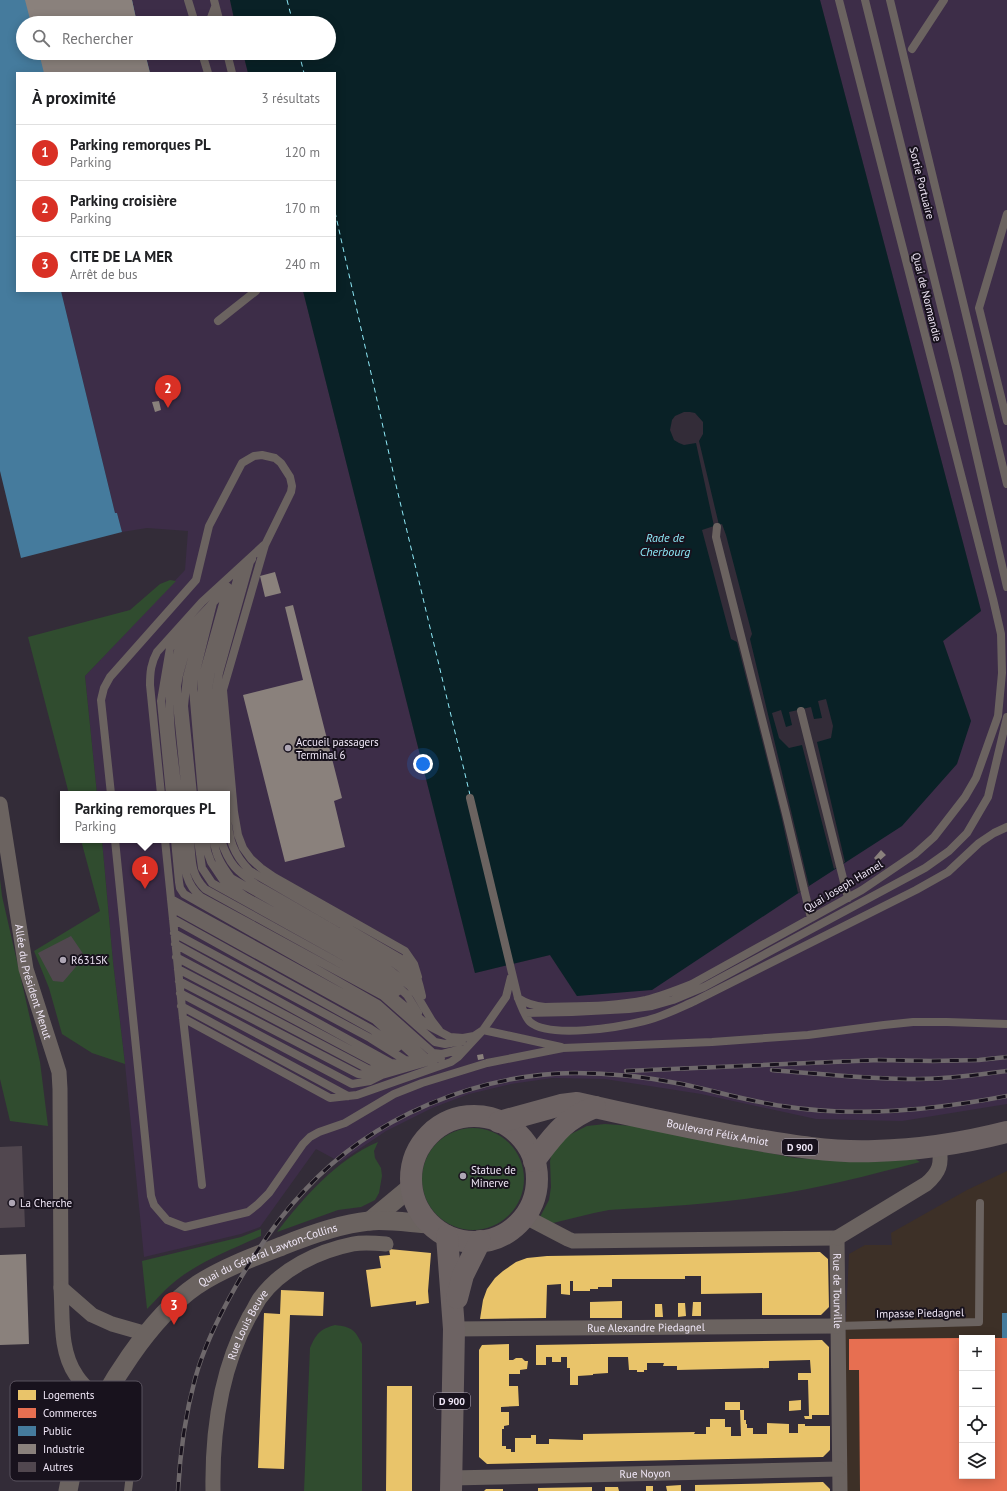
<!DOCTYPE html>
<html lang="fr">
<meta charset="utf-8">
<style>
body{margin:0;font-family:"PT Sans",sans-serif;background:#f6f6f6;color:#202124}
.controls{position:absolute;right:12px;bottom:12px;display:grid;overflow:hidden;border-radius:0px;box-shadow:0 2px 10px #0003}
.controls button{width:36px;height:36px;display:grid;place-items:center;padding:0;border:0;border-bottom:1px solid #e0e0e0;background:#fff;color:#202124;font:20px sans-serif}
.you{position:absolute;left:423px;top:764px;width:14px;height:14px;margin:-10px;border:3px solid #fff;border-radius:50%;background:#1a73e8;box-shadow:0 0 0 6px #1a73e833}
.badge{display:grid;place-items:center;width:26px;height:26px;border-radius:50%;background:#d93025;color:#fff;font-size:13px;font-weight:700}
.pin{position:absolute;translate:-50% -33px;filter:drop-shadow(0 1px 2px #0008)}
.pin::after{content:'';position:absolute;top:21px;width:14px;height:12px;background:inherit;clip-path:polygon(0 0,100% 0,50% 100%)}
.popup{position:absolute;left:60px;top:791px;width:170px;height:52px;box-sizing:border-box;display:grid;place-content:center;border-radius:0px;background:#fff;filter:drop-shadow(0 1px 3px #0005);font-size:13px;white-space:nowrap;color:#757577}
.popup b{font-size:15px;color:#202124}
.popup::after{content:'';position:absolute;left:50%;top:100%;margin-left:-8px;border:8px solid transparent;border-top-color:#fff}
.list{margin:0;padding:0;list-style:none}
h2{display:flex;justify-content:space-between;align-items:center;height:52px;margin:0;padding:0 16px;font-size:17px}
h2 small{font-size:13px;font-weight:400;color:#757577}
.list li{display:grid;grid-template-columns:26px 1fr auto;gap:12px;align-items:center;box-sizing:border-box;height:56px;padding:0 16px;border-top:1px solid #e0e0e0}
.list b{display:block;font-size:15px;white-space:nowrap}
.list p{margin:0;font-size:13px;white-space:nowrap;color:#757577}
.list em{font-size:13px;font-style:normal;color:#757577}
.icon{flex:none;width:22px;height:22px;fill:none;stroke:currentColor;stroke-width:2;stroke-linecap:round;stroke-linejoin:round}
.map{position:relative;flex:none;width:1007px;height:1491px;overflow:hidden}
.search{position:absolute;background:#fff;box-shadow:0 2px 10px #0003;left:16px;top:16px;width:320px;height:44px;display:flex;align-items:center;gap:10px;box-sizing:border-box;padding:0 14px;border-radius:22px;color:#757577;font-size:15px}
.panel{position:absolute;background:#fff;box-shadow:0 2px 10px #0003;left:16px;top:72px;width:320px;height:220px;border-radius:0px}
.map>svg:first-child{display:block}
.commercial{fill:#3d3027;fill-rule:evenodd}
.built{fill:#3d2d48}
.green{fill:#304c2f}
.water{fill:#092126}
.pier{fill:#332c38}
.homes{fill:#e9c46a}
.shops{fill:#e76f51}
.public{fill:#457b9d}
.industry{fill:#8a817c}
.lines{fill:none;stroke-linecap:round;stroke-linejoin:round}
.ferry{stroke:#8febf9;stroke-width:1;stroke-dasharray:5 4;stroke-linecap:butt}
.building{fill:#51474f}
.service{stroke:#6b6360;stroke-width:8}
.minor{stroke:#6b6360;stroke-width:15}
.tertiary{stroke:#6b6360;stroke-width:19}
.primary{stroke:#6d6363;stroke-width:22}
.rail-casing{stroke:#6e686b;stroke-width:4.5}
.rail{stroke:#18121d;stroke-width:3;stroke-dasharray:9;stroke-linecap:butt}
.poi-dot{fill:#aea6b4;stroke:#18121d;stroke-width:1.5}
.labels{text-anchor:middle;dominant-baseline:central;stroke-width:4;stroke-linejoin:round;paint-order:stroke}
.shield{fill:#18121d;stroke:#afa7b6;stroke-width:1}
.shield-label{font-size:10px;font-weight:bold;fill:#f0e7f7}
.street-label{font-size:11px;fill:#f0e7f7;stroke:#18121d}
.poi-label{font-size:11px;fill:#f0e7f7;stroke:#18121d;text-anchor:start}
.water-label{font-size:12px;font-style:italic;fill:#8febf9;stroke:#18121d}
.key{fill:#18121d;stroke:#59525e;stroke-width:1}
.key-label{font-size:11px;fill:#f0e7f7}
</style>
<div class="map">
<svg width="1007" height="1491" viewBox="0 0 1007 1491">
<rect width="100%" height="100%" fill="#332c38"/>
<path class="commercial" d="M1007,1171V1491H840L839,1469L849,1254L865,1245H892L891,1233L967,1190ZM962,1338H992V1476H962Z"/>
<path class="built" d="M132,0H230L235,23H137Z
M820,0H1007V1104L902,1121L816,1119L701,1094L605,1079L552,1078L511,1084L469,1094L432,1108L386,1131L340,1162L316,1149L260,1227L241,1234L144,1257L125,1064L113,962L102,840H227V794H97L85,676L185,570L188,531L147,528L122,532L117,513H115L61,291H303L475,973L550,955L577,996L798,893L834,869L971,721L943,641L981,611Z
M145,53H243L248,73H150Z"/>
<path class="green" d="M170,580L176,581L85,676L97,794H69L28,637L130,610L160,584Z
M81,840H102L113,962L125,1064L92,1053L62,1034L49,988L34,951L100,911Z
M0,879L2,896L40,1062L48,1126L10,1121L0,1079Z
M605,1124L633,1126L795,1158L867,1162L915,1159L920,1162C869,1175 818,1189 766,1196C714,1204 661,1207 609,1210L594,1213L553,1223L540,1217L549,1200L551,1187L550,1161L552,1152L569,1135L587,1126Z
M422 1179a51 51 0 1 1 102 0a51 51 0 1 1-102 0Z
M378,1142L374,1151L375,1158L381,1168L382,1176L379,1193L375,1200L361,1207L338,1210L277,1232C304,1197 336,1160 378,1142Z
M261,1229V1236C233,1249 203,1260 178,1279C167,1287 157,1299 147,1309L142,1261L241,1237Z
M335,1325C352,1327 355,1330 362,1344V1491H304L310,1348C316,1334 320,1329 335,1325Z"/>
<path class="water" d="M230,0H820L981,611L943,641L971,721L957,764L902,826L809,886L652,990L577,996L550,955L475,973L303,291H335V73H248L243,53H329V23H235Z"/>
<path class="pier" d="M684,412H690L695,413L703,422V434L699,441L719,525L722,524L726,535L752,634L750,639L809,886L798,893L781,815L737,642L731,639L702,530L714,526L696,443L684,445L679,443L674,440L670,430L672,420L675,416Z
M826,699L833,726L831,738L817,742L845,862L834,869L802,745L789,748L779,738L772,713L781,710L786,727L792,725L789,712L811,707L814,719L822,718L818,701Z"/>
<path class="homes" d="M389,1249L431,1253L428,1291L429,1303L416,1305V1301L371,1307L366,1270L381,1268L379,1256L390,1255Z
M820,1252L828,1259L829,1307L821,1315H762V1293L701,1294V1276H685V1279H612V1287H598V1289H590V1291H573V1281H570V1295L561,1294V1284L547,1285L546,1318L480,1319L483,1300L487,1289L495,1278L503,1271L516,1262L527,1258L547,1256Z
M281,1290L324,1292L323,1316L290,1315L284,1469L258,1468L264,1313L280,1314Z
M622,1301V1318H590V1302Z
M693,1302H701V1316H692Z
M678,1303H685L686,1316L678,1317Z
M655,1304H662L663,1317H655Z
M822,1340L829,1347V1415H812V1419H805L804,1416H809L808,1380H798V1373H811L810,1360L769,1361V1368L677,1370V1366H663L664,1363H647V1370H644V1372H637V1370H629L628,1357H608V1373L593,1374V1375L578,1376V1385H570V1368H567V1357H561V1362H552V1357H546V1365H536V1345Z
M509,1344V1360H513L516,1358H522L525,1361H528L527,1369L520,1370V1374H509V1386H518L519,1406L501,1407V1412H509V1425L504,1426V1429H502V1446H506V1449H511V1452H515V1438H531V1435H536V1444H549V1439L583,1440V1434L695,1432L694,1434H706V1427H710V1419H725V1427H731V1436H741L740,1410H744V1420H746V1424H747V1428H753V1434H767V1423L789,1424V1433H798V1424H805V1426H830V1450L823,1457L487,1464L479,1457V1350L482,1345Z
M387,1386H412V1491H386Z
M801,1400V1410L789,1411V1401Z
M725,1402H740V1410H725Z
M823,1482L830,1489V1491H695V1485Z
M681,1485V1491H667L666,1486Z
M646,1486H653V1491H646Z
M592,1487V1491H538V1488Z
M605,1487H618L619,1491H605Z
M486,1489H503V1491H484Z"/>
<path class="shops" d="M962,1338V1476H992V1338H1007V1491H860L859,1370H849V1339Z"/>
<path class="public" d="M0,0H132L137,23H23V53H145L150,73H17V291H61L115,513H117L122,532L21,558L0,471Z
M1002,1313H1007V1338H1002Z"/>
<path class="industry" d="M25,0H132L137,23H31Z
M39,53H145L150,73H44Z
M159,401L161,410L155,412L152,402Z
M275,572L281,593L265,597L260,576Z
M293,605L342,798L334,801L345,847L285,862L243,695L303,680L285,607Z
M881,850L886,855L878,862L874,858Z
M483,1054L484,1059L478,1060L477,1055Z
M26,1254L29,1344L0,1345V1255Z"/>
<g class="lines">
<path class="ferry" d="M287,0L293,23
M299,53L304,73
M335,212L396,485L470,795"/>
</g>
<path class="building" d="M71,936L86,958L80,962L63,982L53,981L38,953Z
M22,1146L25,1227L0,1228V1147Z"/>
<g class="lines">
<path class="service" d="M188,0L195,23
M214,0L220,23
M865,0L957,371L1007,587
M890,0L1007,484
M209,23L215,7
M912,49L944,0
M202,53L208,73
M227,53L232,73
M1007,214L979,308L1007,421
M218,321L256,291
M717,527L716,537L786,814L811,918
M801,711L848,898
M111,794L101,700L104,688L110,677L196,580L209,526L242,463L254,456L262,455L275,458L281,463L290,477L292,486L291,492L265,545L223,690L234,812L238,835L243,848L251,859L261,868L274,877L405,951L414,964L418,977
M161,794L150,685C150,672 151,663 157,652L202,602L264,545
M170,794L161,701L170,648L228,587
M178,794C175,761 168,726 170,693C171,674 177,655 182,636
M186,794L178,713L177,686L179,675L193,625
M193,794L184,706L187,677L204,613
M202,794L193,689L194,679L213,603
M209,794L201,698L202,679L227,589
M217,794L208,689L211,672L238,576L244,568
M225,794L216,690L219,673L250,562L252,559
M470,798L518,998C521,1005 525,1017 530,1022C550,1039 620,1027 644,1021C662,1017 679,1008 695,1001L916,890L948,872L979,843L994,833L1007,827
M227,816C229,840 233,854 250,871L403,960C417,971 418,979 422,996
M115,840L151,1196L154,1205L167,1220L185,1227L248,1212L258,1204L269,1193L303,1144L310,1137L319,1132L345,1123L394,1094L422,1083L487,1063L563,1048L712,1042L808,1035L884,1025L913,1022H947L1007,1024
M165,840L183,1018L202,1185
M175,840L179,882L180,888L184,894L378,1004L433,1053L442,1054L462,1049
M183,840C185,862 182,881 201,897L383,996L435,1042L445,1044L462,1041
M190,840C192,860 190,874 205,889L379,985L429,1026L450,1037L463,1038L474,1036L483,1030L561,1047
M198,840L202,868L212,883L379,976L397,992
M206,840L207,851L211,862L223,880L245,896L379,969L407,995L418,1013
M214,840C215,855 222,866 231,878L382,964L410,986L416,994L432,1021L439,1030
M221,840C229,865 237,871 257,885C284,900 311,916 337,931C363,945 404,962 419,989
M171,899L377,1012L426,1058H441
M172,908L375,1020L421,1062
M173,919L371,1029L398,1047
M174,933L370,1038L405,1060L421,1062
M175,944L391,1063L408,1065
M176,957L379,1065L396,1069
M178,969L368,1069L386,1072
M179,981L358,1074L379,1075
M180,993L352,1084L370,1081L382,1075L434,1060
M518,998C527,1004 534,1006 545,1007C579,1006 613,1007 646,1000C662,996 677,990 692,984L862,890L915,854L934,837L948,819L965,797L976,778L998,716L1002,673L1001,634L993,599L839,0
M181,1006L348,1096
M525,1013L572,1012L629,1009L652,1006L673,1000L704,987L925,868L949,851L967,833L988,797L1007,717
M183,1018L330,1098L357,1095L451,1062L458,1057L483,1030L506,997L511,977
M838,1326L979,1322L980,1203
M128,1491L135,1434"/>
<g class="minor">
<path id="s1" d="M0,804L26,969L59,1072L60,1089L61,1288"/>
<path d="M524,1216L568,1239L573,1241L837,1238"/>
<path id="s2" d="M837,1238L840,1491"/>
<path d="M837,1238L926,1184C940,1172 942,1164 939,1146"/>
<path id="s3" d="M454,1329L838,1326"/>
<path d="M101,1402C93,1394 82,1385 76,1375C59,1350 63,1317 61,1288L92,1315L112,1324L147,1334"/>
<path id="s4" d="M451,1478L839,1469"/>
<path id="s5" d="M213,1491C212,1432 221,1369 249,1317C253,1311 256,1304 260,1298C281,1269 318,1251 353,1244C363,1242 375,1243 386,1244"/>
</g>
<g class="tertiary">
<path d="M370,1221L411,1187"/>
<path id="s6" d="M68,1491C71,1474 75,1457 82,1442C105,1389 149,1318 197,1285C223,1268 253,1257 282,1246C309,1235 340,1224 369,1221C387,1219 411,1223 429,1224"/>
</g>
<g class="primary">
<circle cx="474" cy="1179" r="63"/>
<path id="s7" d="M499,1122L561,1105L577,1103C629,1115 682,1126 734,1136C781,1144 828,1153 875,1151C920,1150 964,1143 1007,1132"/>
<path d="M534,1161C554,1135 563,1120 595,1107"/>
<path d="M447,1236L454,1329L451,1491"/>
<path d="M457,1298L463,1275L480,1241"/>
</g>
<defs>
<path id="rail" d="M772,1070C821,1074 869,1079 919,1079C948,1079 978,1075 1007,1071
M626,1071L879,1060L932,1061L979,1060L1007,1057
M178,1491C180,1453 185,1416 195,1379C204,1346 219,1316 236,1286C256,1251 277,1219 305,1190C372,1117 477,1074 575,1073C610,1073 647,1077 682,1084C715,1091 748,1101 782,1106C856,1118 933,1110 1007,1096"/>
</defs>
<use href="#rail" class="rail-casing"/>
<use href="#rail" class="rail"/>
</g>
<g class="poi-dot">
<circle cx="288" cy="748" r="4"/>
<circle cx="63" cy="960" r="4"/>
<circle cx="463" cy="1176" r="4"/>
<circle cx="12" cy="1203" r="4"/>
</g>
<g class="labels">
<g class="shield">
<rect x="782" y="1139" width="36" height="16" rx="3"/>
<rect x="434" y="1393" width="36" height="16" rx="3"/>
</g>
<g class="shield-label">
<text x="800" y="1147">D 900</text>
<text x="452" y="1401">D 900</text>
</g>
<g class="street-label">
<text transform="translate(922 183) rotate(76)">Sortie Portuaire</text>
<text transform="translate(927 297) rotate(76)">Quai de Normandie</text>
<text transform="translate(843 886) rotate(-31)">Quai Joseph Hamel</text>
<text stroke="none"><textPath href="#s1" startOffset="181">Allée du Président Menut</textPath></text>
<text stroke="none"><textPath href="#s7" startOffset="224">Boulevard Félix Amiot</textPath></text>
<text stroke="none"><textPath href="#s6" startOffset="325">Quai du Général Lawton-Collins</textPath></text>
<text stroke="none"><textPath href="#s2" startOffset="53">Rue de Tourville</textPath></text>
<text transform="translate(920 1313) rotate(-1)">Impasse Piedagnel</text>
<text stroke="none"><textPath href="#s5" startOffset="172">Rue Louis Beuve</textPath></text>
<text stroke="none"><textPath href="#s3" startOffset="192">Rue Alexandre Piedagnel</textPath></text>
<text stroke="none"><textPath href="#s4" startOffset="194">Rue Noyon</textPath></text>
</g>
<g class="poi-label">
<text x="296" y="742">Accueil passagers<tspan x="296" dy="13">Terminal 6</tspan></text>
<text x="71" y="960">R631SK</text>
<text x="471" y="1170">Statue de<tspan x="471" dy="13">Minerve</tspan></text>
<text x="20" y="1203">La Cherche</text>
</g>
<g class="water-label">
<text x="665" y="537">Rade de<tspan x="665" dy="14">Cherbourg</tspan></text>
</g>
</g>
<rect x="10" y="1381" width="132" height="100" rx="6" class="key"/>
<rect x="18" y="1390" width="18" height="10" fill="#e9c46a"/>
<rect x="18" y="1408" width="18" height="10" fill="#e76f51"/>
<rect x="18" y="1426" width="18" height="10" fill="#457b9d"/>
<rect x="18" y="1444" width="18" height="10" fill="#8a817c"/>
<rect x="18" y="1462" width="18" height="10" fill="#51474f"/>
<g class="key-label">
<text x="43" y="1399">Logements</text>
<text x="43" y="1417">Commerces</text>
<text x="43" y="1435">Public</text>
<text x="43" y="1453">Industrie</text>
<text x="43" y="1471">Autres</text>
</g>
</svg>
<div class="controls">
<button>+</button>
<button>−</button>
<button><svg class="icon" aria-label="locate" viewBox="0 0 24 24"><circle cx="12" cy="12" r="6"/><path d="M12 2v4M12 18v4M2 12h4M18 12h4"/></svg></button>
<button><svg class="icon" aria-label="layers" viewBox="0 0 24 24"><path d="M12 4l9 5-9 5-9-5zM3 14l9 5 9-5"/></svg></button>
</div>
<div class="you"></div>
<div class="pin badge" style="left:145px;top:889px">1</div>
<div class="popup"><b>Parking remorques PL</b>Parking</div>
<div class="pin badge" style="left:168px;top:408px">2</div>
<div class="pin badge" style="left:174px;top:1325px">3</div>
<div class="search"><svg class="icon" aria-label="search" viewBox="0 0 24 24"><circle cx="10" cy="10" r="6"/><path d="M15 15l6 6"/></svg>Rechercher</div>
<section class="panel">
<h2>À proximité<small>3 résultats</small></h2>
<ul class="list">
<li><span class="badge">1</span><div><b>Parking remorques PL</b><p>Parking</p></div><em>120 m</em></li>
<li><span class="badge">2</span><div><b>Parking croisière</b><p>Parking</p></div><em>170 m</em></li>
<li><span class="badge">3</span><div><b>CITE DE LA MER</b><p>Arrêt de bus</p></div><em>240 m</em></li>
</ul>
</section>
</div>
